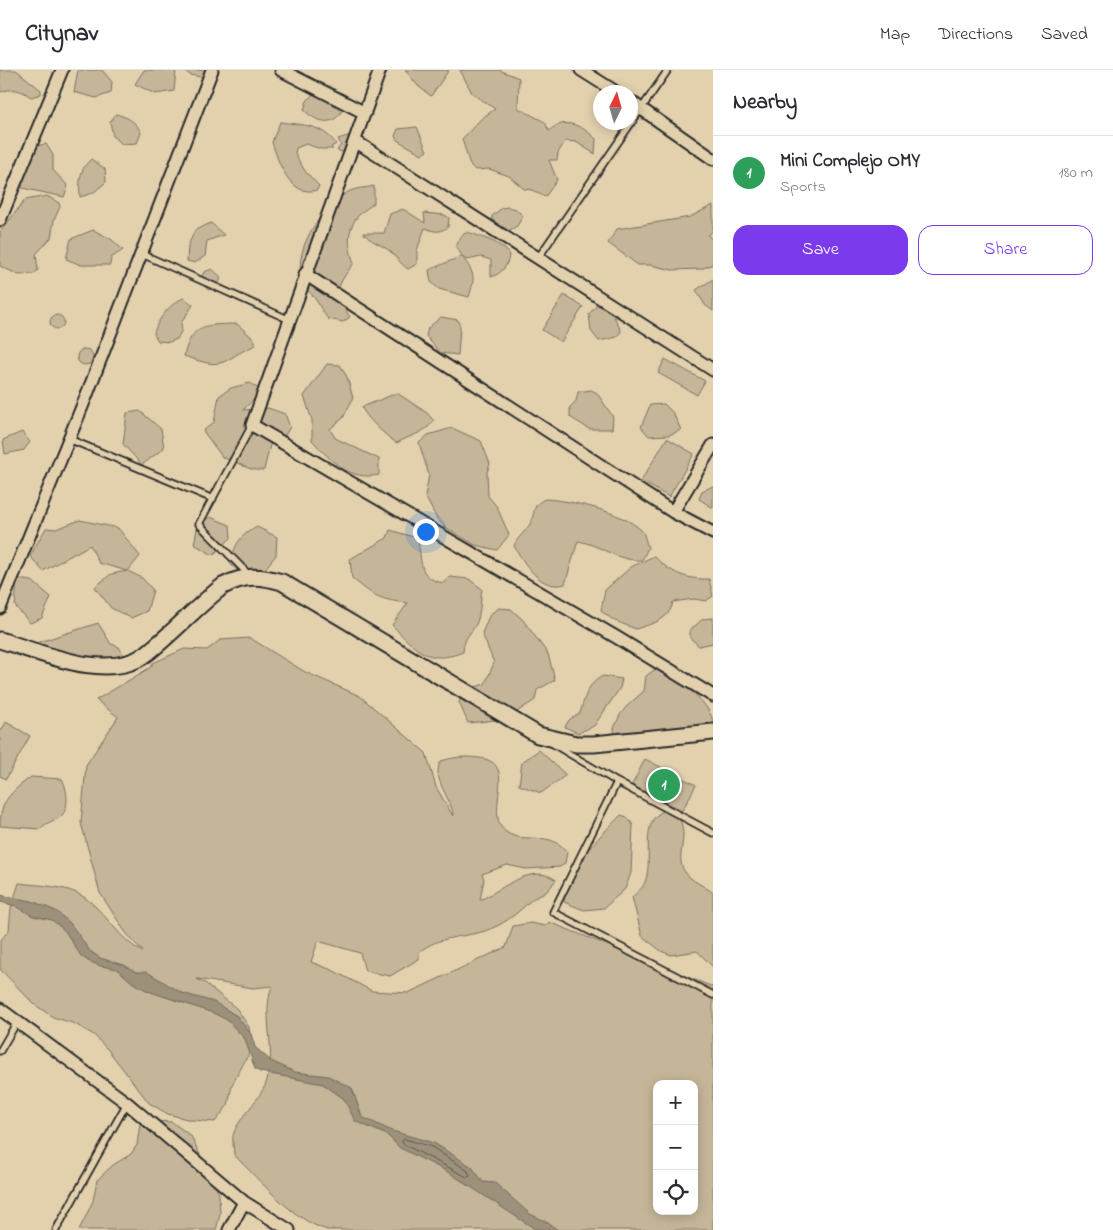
<!DOCTYPE html>
<meta charset="utf-8">
<style>
body{margin:0;font-family:"Indie Flower",sans-serif;background:#f2f2f3;color:#2b2b33}
.controls{position:absolute;right:15px;bottom:15px;display:grid;overflow:hidden;border-radius:10px;box-shadow:0 2px 12px #0003}
.controls button{width:45px;height:45px;display:grid;place-items:center;padding:0;border:0;border-bottom:1px solid #e1e1e2;background:#fff;color:#2b2b33;font:25px sans-serif}
.compass{position:absolute;left:593px;top:15px;width:45px;height:45px;border-radius:50%;background:#fff;box-shadow:0 2px 12px #0003;rotate:5deg}
.you{position:absolute;left:425px;top:461px;width:18px;height:18px;margin:-12px;border:4px solid #fff;border-radius:50%;background:#1a73e8;box-shadow:0 0 0 8px #1a73e833}
.badge{display:grid;place-items:center;width:32px;height:32px;border-radius:50%;background:#7c3aed;color:#fff;font-size:16px;font-weight:700}
.pin{position:absolute;translate:-50% -50%;border:2px solid #fff;box-shadow:0 1px 5px #0006}
.list{margin:0;padding:0;list-style:none}
h2{display:flex;justify-content:space-between;align-items:center;height:65px;margin:0;padding:0 20px;font-size:21px}
h2 small{font-size:16px;font-weight:400;color:#7c7c81}
.list li{display:grid;grid-template-columns:32px 1fr auto;gap:15px;align-items:center;box-sizing:border-box;height:75px;padding:0 20px;border-top:1px solid #e1e1e2}
.list b{display:block;font-size:19px;white-space:nowrap}
.list p{margin:0;font-size:16px;white-space:nowrap;color:#7c7c81}
.list em{font-size:16px;font-style:normal;color:#7c7c81}
.actions{display:flex;gap:10px;padding:15px 20px}
.actions a{flex:1;padding:11px 0;border:1px solid #7c3aed;border-radius:15px;text-align:center;font-size:18px;color:#7c3aed}
.actions .main{background:#7c3aed;color:#fff}
.icon{flex:none;width:28px;height:28px;fill:none;stroke:currentColor;stroke-width:2;stroke-linecap:round;stroke-linejoin:round}
.map{position:relative;flex:none;width:713px;height:1160px;overflow:hidden}
header{display:flex;align-items:center;gap:30px;box-sizing:border-box;height:70px;padding:0 25px;background:#fff;border-bottom:1px solid #e1e1e2}
header strong{font-size:24px}
nav{display:flex;gap:28px;margin-inline-start:auto;font-size:18px}
main{display:flex}
aside{flex:1;background:#fff}
.map>svg:first-child{display:block}
.green{fill:#c5b699;stroke:#787062;fill-rule:evenodd}
.water{fill:#9d917c;stroke:#6f685c}
.lines{fill:none;stroke-linecap:round;stroke-linejoin:round}
.shore{stroke:#59544b;stroke-width:1}
.service-casing{stroke:#2b2b2b;stroke-width:9}
.minor-casing{stroke:#2b2b2b;stroke-width:15}
.secondary-casing{stroke:#2b2b2b;stroke-width:19}
.service{stroke:#e3d1ae;stroke-width:5.5}
.minor{stroke:#e3d1ae;stroke-width:11}
.secondary{stroke:#e3d1ae;stroke-width:15}
</style>
<header>
<strong>Citynav</strong>
<nav><a>Map</a><a>Directions</a><a>Saved</a></nav>
</header>
<main>
<div class="map">
<svg width="713" height="1160" viewBox="0 0 713 1160">
<rect width="100%" height="100%" fill="#e3d1ae"/>
<filter id="ink" filterUnits="userSpaceOnUse"><feTurbulence type="fractalNoise" baseFrequency=".02" numOctaves="2"/><feDisplacementMap in="SourceGraphic" scale="10" xChannelSelector="R" yChannelSelector="G"/><feConvolveMatrix kernelMatrix="1 2 1 2 8 2 1 2 1" color-interpolation-filters="sRGB"/></filter>
<g filter="url(#ink)">
<path class="green" d="M0,0H16L41,20V24L31,27C20,19 13,18 0,22Z
M78,0H102L112,12L111,23L96,28L74,22Z
M144,0H176L174,21L155,24L135,14Z
M184,0H211L207,8L190,5Z
M405,0H449L431,26L418,16Z
M460,0H499L519,8L518,38L545,52L549,61C564,46 583,56 596,69L595,84L576,72L565,71L558,83L557,90H549L557,110L545,127L532,120L524,119L509,106L489,99L475,100L470,95L462,69L482,48L495,39L472,23Z
M321,14L330,16L345,27C343,55 322,58 304,40L307,31Z
M116,44C129,48 136,51 141,63L137,73L122,74L113,66L110,52Z
M280,52C302,55 322,54 336,74L331,77L333,79H321L306,74L296,78L295,84L305,101L319,116L317,120C290,128 278,92 272,72Z
M417,57L427,81L422,84L397,70L395,66L398,59Z
M354,64L349,85L337,80L341,75L338,69Z
M46,74L53,85V100L68,116L64,127L22,118L26,78Z
M91,89L105,99L106,112L93,123L80,127C79,112 79,100 91,89Z
M374,116V133C370,137 363,140 359,145C346,159 348,177 354,193C336,217 333,221 350,247L343,252L328,249C323,243 320,236 316,230C313,224 306,221 304,215C289,183 321,138 348,122C355,118 366,118 374,116Z
M47,126L59,133L60,137L54,150L51,168L36,184L38,200L34,204L19,205L0,196V162L25,130Z
M713,135V161L708,165L713,171V194L701,199L672,200L651,195H638L608,173L617,159L690,147Z
M507,137L516,139L523,146L517,156L505,163L493,156L492,146L502,138Z
M403,139L425,153L424,143L445,145L449,148L448,157C438,164 434,161 425,158L417,180V194L408,199C399,193 395,184 387,179C377,173 371,171 363,163H384L390,144Z
M211,153L224,165L207,171L205,186L195,193L187,191L188,176L195,160Z
M93,160L111,169L123,180L111,188L110,195H81L66,189L71,169Z
M468,162C483,168 498,171 509,183C509,194 502,204 491,207V190L481,187L467,190L462,186C474,204 476,205 469,227L439,219L431,212L429,200L462,186L456,176L462,165Z
M212,199L221,207L218,217L208,220L199,211L204,202Z
M713,209V241L705,235L696,220Z
M564,225L583,237L561,272L542,260Z
M184,228L193,235L181,253L182,260L177,269L169,272L158,271L154,264C156,251 171,232 184,228Z
M598,234L612,242L621,261L617,267L599,271L591,261L589,244Z
M50 252a7 7 0 1 1 14 0a7 7 0 1 1-14 0Z
M441,247L458,250L460,257L458,285L440,283L426,266L428,258Z
M237,254L254,269L256,275C219,290 229,302 184,286C192,252 207,255 237,254Z
M77 287a8 8 0 1 1 16 0a8 8 0 1 1-16 0Z
M665,289L705,311L697,325L658,303Z
M327,294L340,295L347,307L353,328L343,348L330,359L335,368L379,389V405C349,411 331,391 312,370V350L304,326Z
M250,313L262,321L243,340L268,338L285,344L290,357L284,367L270,375L264,400C247,402 239,391 223,388L203,361L214,352L219,326L231,318Z
M591,320L597,323L613,347L612,359H589L570,347V337L576,331L578,322Z
M397,323L427,343L434,351C422,365 412,364 397,373C389,369 364,346 362,337Z
M664,334L673,343L681,360L669,365L649,366L641,357L650,335Z
M140,341L161,359L164,378L142,395L123,374L127,343Z
M452,358L481,371L490,394L487,402L488,426L497,437L509,465L497,480L475,475L445,457L437,449L425,426L429,405L419,373L428,365Z
M22,362L30,372L24,380L5,384L3,370Z
M667,368L694,384L669,427L641,411Z
M713,416V438L699,429L702,421Z
M545,429C570,430 623,442 641,460C645,464 646,473 648,478L642,490C618,492 601,475 578,471L565,514C540,521 525,494 514,476C518,466 527,461 531,452C536,440 531,436 545,429Z
M210,447L230,455L231,468L213,485L194,474L198,454Z
M80,450L118,458L140,486L128,501L142,508L153,520L147,541L131,548L111,538L95,517L111,504L127,501L99,493L90,475L43,501L30,486L46,458L56,459Z
M257,457L277,467L276,485L265,499L241,503L231,495C233,476 240,465 257,457Z
M390,460L417,468C424,491 415,507 443,513L450,507L469,509L482,519C480,530 481,544 476,554C469,567 464,566 463,582C428,596 415,579 392,555L408,533C380,530 373,526 352,508L350,489L387,468Z
M654,486C669,502 686,510 709,509L713,526L706,531L694,529L673,532C669,551 653,553 636,559L615,551L601,541L605,520L631,497Z
M17,509L32,511L51,527L42,548L30,553L15,536Z
M499,538L511,539L523,550L548,584L555,610L537,620L535,630L506,649L468,653L459,632L464,620L485,614L494,593L482,563L490,544Z
M713,548V573L699,576L690,568V560L703,549Z
M98,553L111,574L119,577L129,594L102,604L43,589L36,573Z
M250,568L305,602L360,626L426,683L436,717L453,746C453,729 430,709 441,691C454,687 465,686 479,688C521,692 482,744 506,762C524,775 550,759 567,782L565,793L560,797L526,799L507,795L482,804L484,809L480,830C502,820 532,792 556,810C553,813 550,819 546,822C541,826 534,827 530,831C517,844 503,855 485,861C461,868 439,866 419,882V889L390,906L365,901L360,883L318,871L311,892L332,900L372,921L408,923L506,877L513,856L531,853L545,856L549,852L713,917V1160H327C291,1149 261,1111 234,1085C234,1079 232,1072 233,1066C236,1050 263,1027 267,1010C277,977 261,948 272,916L253,918L197,909L205,913L237,939L249,957L252,978L232,1015L228,1035L215,1052L191,1050L168,1044L149,1033L109,981L94,965L75,954L53,947L34,934L0,899V871L9,860L11,838L19,813C40,816 66,815 84,827C106,842 119,870 143,882L126,863L100,823L81,753L86,695L118,647L96,630L151,597L153,593L184,579L207,580L220,570ZM657,1014H694V1141H657Z
M664,598C679,610 713,635 713,654L675,671L656,676L612,675L615,674L614,658L620,645L627,636L644,621L646,606L654,600Z
M603,606L622,609L620,618L594,656L578,663L565,657L569,650L580,643C585,627 587,614 603,606Z
M6,652L30,666L6,709L0,706V663Z
M539,680L566,705L541,723L519,715L522,692Z
M645,689L696,715L682,741L632,715Z
M31,707L62,709C68,720 71,742 57,749C50,752 46,753 40,759L0,756C0,731 11,722 31,707Z
M673,739C695,764 672,785 685,802C692,812 704,815 713,823V897L697,881L671,885L661,881L642,866L632,827C637,823 642,819 645,812C655,788 635,742 673,739Z
M621,745L627,747L633,755L631,803L625,819L604,838L584,840L564,832C569,795 596,770 621,745Z
M151,1051L172,1052L191,1066L219,1124L220,1144L216,1160H79L93,1131L97,1110L113,1095L131,1084L137,1075L140,1054Z"/>
<path class="water" d="M0,825L32,831L56,841L70,853L90,881L100,888L124,895L136,902H147L182,923L214,932L237,946L251,964L255,977L271,991L295,1002L328,1006L352,1018L362,1047L392,1061L434,1073L472,1097L483,1112L495,1113L530,1144L545,1151L558,1160L535,1159L448,1102L400,1078L387,1065L355,1051L344,1029L323,1014L260,1002L255,999L245,969L227,950L213,943L148,921L133,913L117,899L101,896L88,891L81,886L65,861L52,850L33,846L16,836L0,832Z"/>
<g class="lines">
<path class="shore" d="M405,1069L432,1077L468,1101L470,1106L467,1107L403,1074L402,1071Z"/>
<defs>
<path id="service" d="M142,184L290,250
M538,188L668,0
M69,369L213,429
M250,506L199,454L252,355
M553,674L617,712L713,763
M617,712L553,842L713,925
M0,981L17,952
M56,1160L127,1033"/>
<path id="minor" d="M281,0L365,43
M380,0L252,355L616,567L713,626
M581,0L616,22
M630,31L713,89
M355,71L713,300
M0,150L62,0
M305,204L673,442L713,463
M673,442L713,375
M0,538L86,327L212,0
M0,939L127,1033L244,1132L289,1160
M229,1160L244,1132"/>
<path id="secondary" d="M0,570C40,582 108,613 146,584C173,563 196,537 223,516C244,505 259,505 282,512L538,665L576,674H594L713,662"/>
</defs>
<use href="#service" class="service-casing"/>
<use href="#minor" class="minor-casing"/>
<use href="#secondary" class="secondary-casing"/>
<use href="#service" class="service"/>
<use href="#minor" class="minor"/>
<use href="#secondary" class="secondary"/>
</g>
</g>
</svg>
<div class="controls">
<button>+</button>
<button>−</button>
<button><svg class="icon" aria-label="locate" viewBox="0 0 24 24"><circle cx="12" cy="12" r="6"/><path d="M12 2v4M12 18v4M2 12h4M18 12h4"/></svg></button>
</div>
<svg class="compass" viewBox="-18 -18 36 36"><path d="M0-13l5 13h-10z" fill="#e53935"/><path d="M0 13l5-13h-10z" fill="#7c7c81"/></svg>
<div class="you"></div>
<div class="pin badge" style="left:664px;top:715px;background:#2e9e5b">1</div>
</div>
<aside>
<h2>Nearby<small></small></h2>
<ul class="list">
<li><span class="badge" style="background:#2e9e5b">1</span><div><b>Mini Complejo OMY</b><p>Sports</p></div><em>180 m</em></li>
</ul>
<div class="actions"><a class="main">Save</a><a>Share</a></div>
</aside>
</main>
